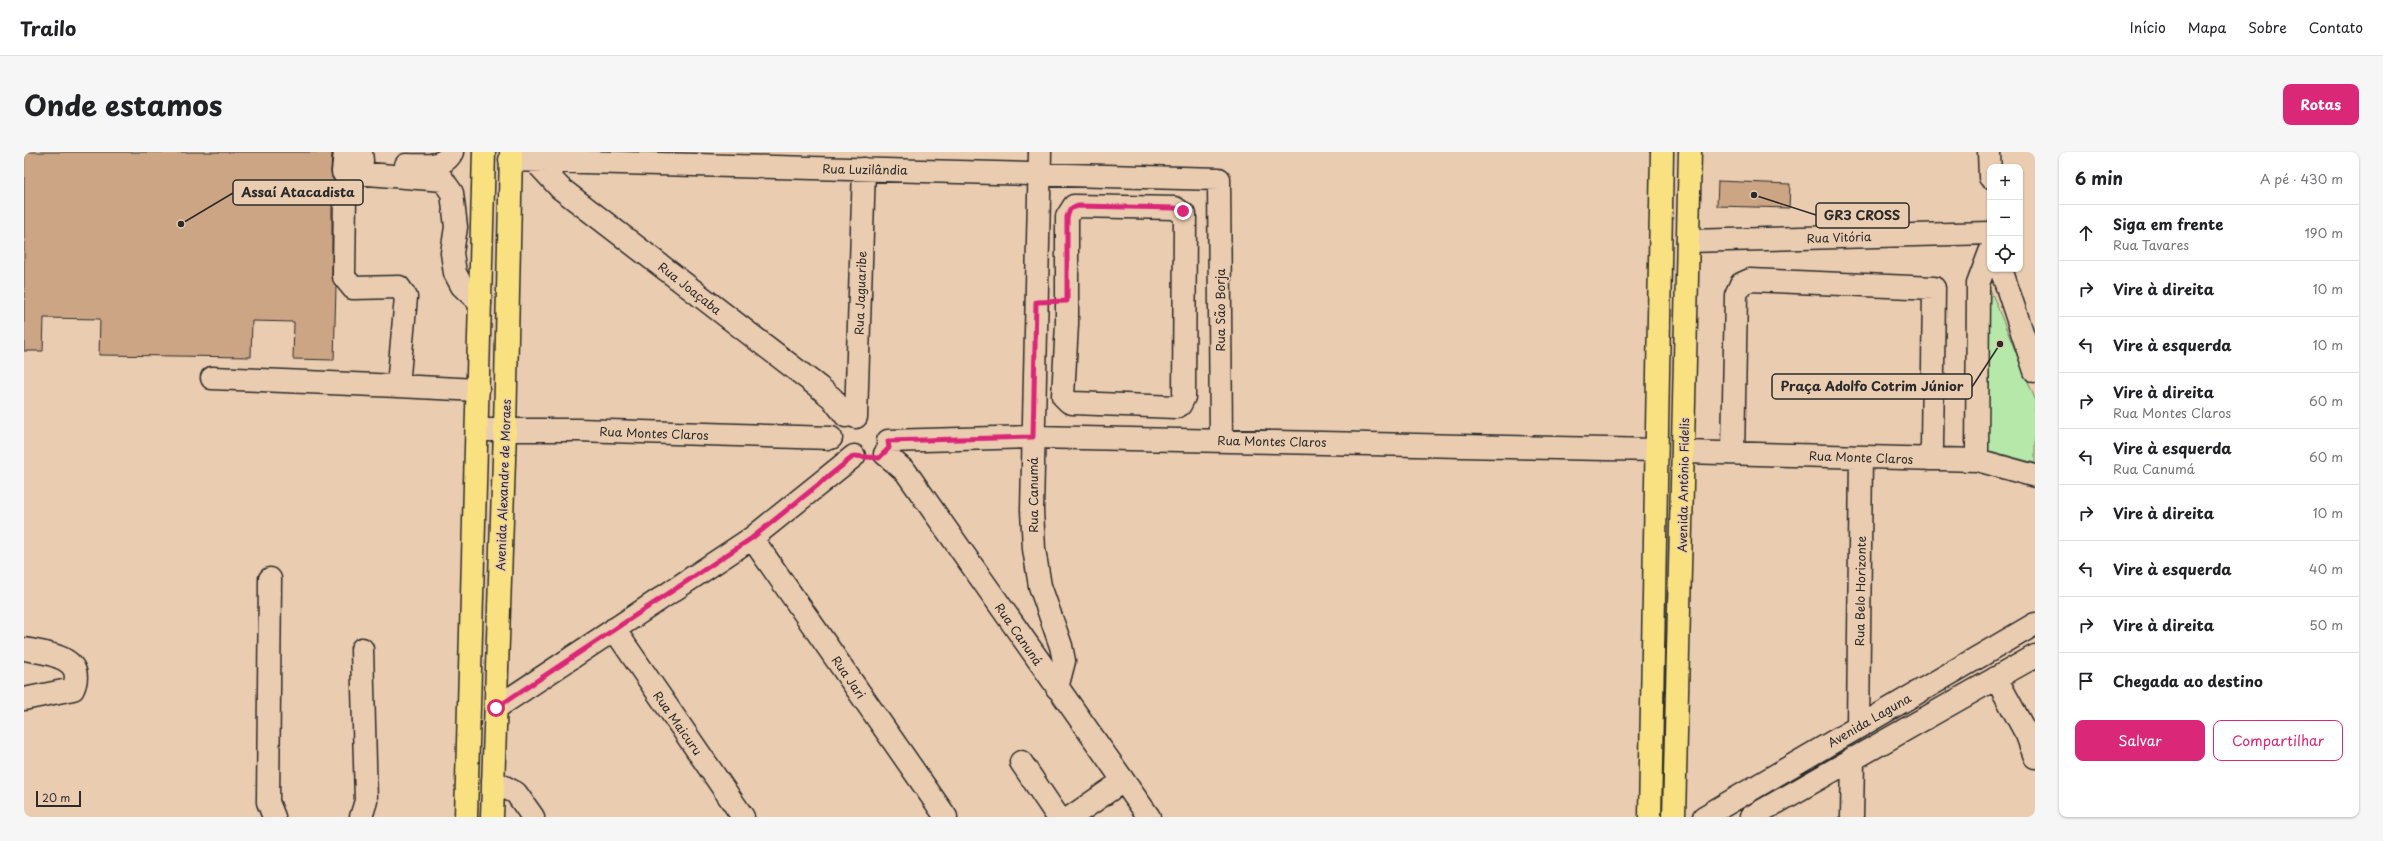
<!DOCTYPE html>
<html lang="pt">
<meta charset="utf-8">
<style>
body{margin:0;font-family:"Playpen Sans",sans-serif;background:#f6f6f6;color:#202124}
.controls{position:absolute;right:12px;top:12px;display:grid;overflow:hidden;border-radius:8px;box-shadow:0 1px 3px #0004}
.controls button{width:36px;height:36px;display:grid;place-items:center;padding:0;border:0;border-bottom:1px solid #e0e0e0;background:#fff;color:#202124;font:20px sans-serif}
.scale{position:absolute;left:12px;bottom:10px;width:45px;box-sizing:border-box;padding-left:4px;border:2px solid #2b2b2b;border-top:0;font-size:11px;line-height:14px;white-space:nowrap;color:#2b2b2b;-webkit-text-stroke:3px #eaccb0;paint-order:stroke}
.stop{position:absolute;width:12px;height:12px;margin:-9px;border:3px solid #db2777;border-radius:50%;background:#fff}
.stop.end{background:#db2777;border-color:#fff;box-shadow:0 1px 4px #0008}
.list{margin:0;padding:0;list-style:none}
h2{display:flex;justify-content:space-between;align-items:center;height:52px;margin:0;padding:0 16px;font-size:17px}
h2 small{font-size:13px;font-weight:400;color:#757577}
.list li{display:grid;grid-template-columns:26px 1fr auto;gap:12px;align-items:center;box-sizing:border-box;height:56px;padding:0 16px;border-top:1px solid #e0e0e0}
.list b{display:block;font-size:15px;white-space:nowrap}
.list p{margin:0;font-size:13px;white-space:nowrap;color:#757577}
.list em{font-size:13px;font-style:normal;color:#757577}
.actions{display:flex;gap:8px;padding:12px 16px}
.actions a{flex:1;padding:9px 0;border:1px solid #db2777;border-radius:8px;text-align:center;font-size:14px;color:#db2777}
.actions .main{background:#db2777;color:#fff}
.icon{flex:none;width:22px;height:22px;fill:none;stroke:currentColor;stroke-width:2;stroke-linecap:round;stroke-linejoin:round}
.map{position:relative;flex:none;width:2011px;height:665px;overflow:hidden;border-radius:8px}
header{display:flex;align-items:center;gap:24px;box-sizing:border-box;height:56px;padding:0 20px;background:#fff;border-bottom:1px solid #e0e0e0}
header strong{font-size:19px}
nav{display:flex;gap:22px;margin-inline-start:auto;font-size:14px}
.intro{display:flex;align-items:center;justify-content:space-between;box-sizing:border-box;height:96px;padding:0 24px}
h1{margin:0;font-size:28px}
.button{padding:10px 18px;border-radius:8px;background:#db2777;color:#fff;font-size:14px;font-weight:700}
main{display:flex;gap:24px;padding:0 24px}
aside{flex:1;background:#fff;border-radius:8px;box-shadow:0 1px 3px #0004}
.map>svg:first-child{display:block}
.green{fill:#b5e8a9;stroke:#708a6a}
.building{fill:#cca585;stroke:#2b2b2b}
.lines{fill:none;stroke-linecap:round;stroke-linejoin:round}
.minor-casing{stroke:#2b2b2b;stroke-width:25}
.major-casing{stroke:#2b2b2b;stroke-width:25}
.minor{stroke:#eaccb0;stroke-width:22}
.major{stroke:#f9e181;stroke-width:22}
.route{stroke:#db2777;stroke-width:5}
.labels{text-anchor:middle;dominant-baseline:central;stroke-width:3;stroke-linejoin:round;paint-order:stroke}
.street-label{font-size:12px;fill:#2b2b2b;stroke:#eaccb0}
.leader{fill:none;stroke:#2b2b2b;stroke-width:1.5}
.callout-dot{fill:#2b2b2b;stroke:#eaccb0;stroke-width:1.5}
.callout{fill:#eaccb0;stroke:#2b2b2b;stroke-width:1.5}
.callout-label{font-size:13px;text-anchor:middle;font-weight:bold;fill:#2b2b2b}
</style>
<header>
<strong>Trailo</strong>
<nav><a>Início</a><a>Mapa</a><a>Sobre</a><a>Contato</a></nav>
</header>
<div class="intro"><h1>Onde estamos</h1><a class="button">Rotas</a></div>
<main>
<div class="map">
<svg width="2011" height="665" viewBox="0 0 2011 665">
<rect width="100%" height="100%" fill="#eaccb0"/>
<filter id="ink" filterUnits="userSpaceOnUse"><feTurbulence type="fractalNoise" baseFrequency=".025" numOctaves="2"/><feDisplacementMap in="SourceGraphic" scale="8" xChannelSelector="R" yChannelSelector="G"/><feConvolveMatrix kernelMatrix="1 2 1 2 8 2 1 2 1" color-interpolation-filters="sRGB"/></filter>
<g filter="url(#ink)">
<path class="green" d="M1966,137L2011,247V311L1959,297Z"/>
<path class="building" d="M0,0H308L307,19L308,26L312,31L308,41V125L312,135L310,208L269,207L270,170L228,169L227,205L75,203L76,167L20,166L19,199H0Z
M1694,29L1766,32L1765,56L1693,54Z"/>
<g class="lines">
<defs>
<path id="minor" d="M321,0L319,20L419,28L428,41L432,75L428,101L431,121L438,134L456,151
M337,0L338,9L321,41L320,125L329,136L375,135L382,145L374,234L454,238
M1016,0L1008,358L1010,397L1016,434L1037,494L1040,509L1033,536
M1965,0L1966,25
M486,8L1195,27L1197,288
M511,9L536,36L796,236L808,246L822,264
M382,13C397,13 420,17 428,0
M1050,54L1151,56L1161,63L1160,245L1156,253L1152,255L1049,251L1045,250L1039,244L1043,172V65Z
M1664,89L1966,81
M1977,117L2011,219
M188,226L374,234
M832,265L840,17
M453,278H554L807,286
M864,289L1009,285L1632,298
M1660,300L1953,308L2011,324
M1709,301L1712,143L1717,132L1726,128L1910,136L1908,294L1905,307
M861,302L882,320L1125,665
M1953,308L1954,132L1966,100
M728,386L922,665
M246,427L244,650L250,665
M590,477L719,665
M0,497C23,501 63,505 49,537L0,547
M1972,526L2003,583L2011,605
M472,556L728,386L830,304
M1834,574L1837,305
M997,610L1034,665
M469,629L492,641L509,665
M337,665L342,649L338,497
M1047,665L1099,629
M1680,665L2011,472
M1727,665L2011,504
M1828,665L1829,606"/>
<path id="major" d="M442,665L460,0
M468,665L481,278L487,0
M1626,665L1638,0
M1650,665L1666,0"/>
</defs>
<use href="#minor" class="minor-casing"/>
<use href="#major" class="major-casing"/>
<use href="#minor" class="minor"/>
<use href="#major" class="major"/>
</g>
</g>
<g class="lines" filter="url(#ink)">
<path class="route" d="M472,556L728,386L830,304L855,306L865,296L864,289L1009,285L1012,150L1043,149V65L1046,57L1054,54L1151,56L1159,59"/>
</g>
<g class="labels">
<g class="street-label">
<text transform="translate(841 17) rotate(1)">Rua Luzilândia</text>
<text transform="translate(1815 85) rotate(-2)">Rua Vitória</text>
<text transform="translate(666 136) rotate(38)">Rua Joaçaba</text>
<text transform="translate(836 141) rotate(-88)">Rua Jaguaribe</text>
<text transform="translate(1196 158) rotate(-90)">Rua São Borja</text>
<text transform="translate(630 281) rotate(2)">Rua Montes Claros</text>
<text transform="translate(1248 289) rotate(1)">Rua Montes Claros</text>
<text transform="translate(1837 305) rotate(2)">Rua Monte Claros</text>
<text transform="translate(479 333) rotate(-88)">Avenida Alexandre de Moraes</text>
<text transform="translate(1659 333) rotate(-89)">Avenida Antônio Fidelis</text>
<text transform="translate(1009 343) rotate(-90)">Rua Canumá</text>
<text transform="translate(1836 439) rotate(-89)">Rua Belo Horizonte</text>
<text transform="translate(995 482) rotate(55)">Rua Canuná</text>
<text transform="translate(825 525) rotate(55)">Rua Jari</text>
<text transform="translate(1845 568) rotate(-30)">Avenida Laguna</text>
<text transform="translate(654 571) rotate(55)">Rua Maicuru</text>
</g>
</g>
<path class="leader" d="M157 72L209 41M1730 43L1792 63M1976 192L1948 235"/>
<g class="callout-dot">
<circle cx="157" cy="72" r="4"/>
<circle cx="1730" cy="43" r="4"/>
<circle cx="1976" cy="192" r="4"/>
</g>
<g class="callout">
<rect x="209" y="28" width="130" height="25" rx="4"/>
<rect x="1792" y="51" width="93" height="25" rx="4"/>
<rect x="1748" y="222" width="200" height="25" rx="4"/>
</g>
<g class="callout-label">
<text x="274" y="45">Assaí Atacadista</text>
<text x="1838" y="68">GR3 CROSS</text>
<text x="1848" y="239">Praça Adolfo Cotrim Júnior</text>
</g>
</svg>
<div class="controls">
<button>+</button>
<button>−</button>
<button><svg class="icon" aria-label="locate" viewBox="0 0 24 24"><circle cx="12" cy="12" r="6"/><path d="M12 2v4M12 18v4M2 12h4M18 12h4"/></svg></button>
</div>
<div class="scale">20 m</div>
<div class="stop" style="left:472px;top:556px"></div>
<div class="stop end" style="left:1159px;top:59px"></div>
</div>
<aside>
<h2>6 min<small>A pé · 430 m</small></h2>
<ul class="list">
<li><svg class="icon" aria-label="ahead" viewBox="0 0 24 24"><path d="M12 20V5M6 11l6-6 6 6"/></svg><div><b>Siga em frente</b><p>Rua Tavares</p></div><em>190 m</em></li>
<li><svg class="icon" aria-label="right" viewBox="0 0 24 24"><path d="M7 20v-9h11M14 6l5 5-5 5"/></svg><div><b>Vire à direita</b></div><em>10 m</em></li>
<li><svg class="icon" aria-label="left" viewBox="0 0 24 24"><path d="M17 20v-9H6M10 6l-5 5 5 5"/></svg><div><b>Vire à esquerda</b></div><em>10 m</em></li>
<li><svg class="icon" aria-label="right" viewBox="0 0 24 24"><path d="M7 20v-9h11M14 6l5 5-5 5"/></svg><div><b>Vire à direita</b><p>Rua Montes Claros</p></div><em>60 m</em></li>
<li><svg class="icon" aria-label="left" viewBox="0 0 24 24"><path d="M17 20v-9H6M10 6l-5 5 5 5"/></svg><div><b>Vire à esquerda</b><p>Rua Canumá</p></div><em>60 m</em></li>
<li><svg class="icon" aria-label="right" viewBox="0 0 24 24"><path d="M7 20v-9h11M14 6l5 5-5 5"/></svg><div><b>Vire à direita</b></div><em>10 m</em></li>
<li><svg class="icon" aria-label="left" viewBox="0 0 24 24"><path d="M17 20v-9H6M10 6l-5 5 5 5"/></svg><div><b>Vire à esquerda</b></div><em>40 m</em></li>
<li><svg class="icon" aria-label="right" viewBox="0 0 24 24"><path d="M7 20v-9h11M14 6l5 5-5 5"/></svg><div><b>Vire à direita</b></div><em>50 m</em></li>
<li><svg class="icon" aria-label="arrive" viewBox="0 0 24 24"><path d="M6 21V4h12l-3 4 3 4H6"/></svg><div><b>Chegada ao destino</b></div></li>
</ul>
<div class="actions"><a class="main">Salvar</a><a>Compartilhar</a></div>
</aside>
</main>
